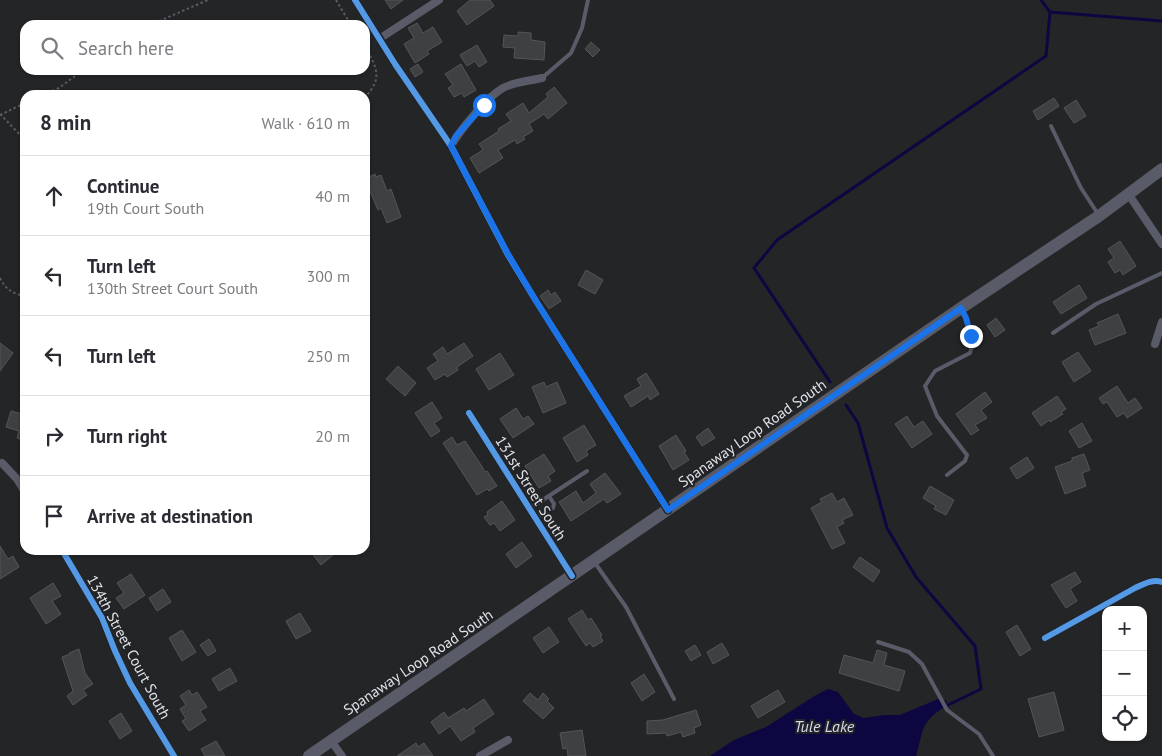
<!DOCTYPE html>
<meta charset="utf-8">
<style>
body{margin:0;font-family:"PT Sans",sans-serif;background:#f7f7f7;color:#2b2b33}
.controls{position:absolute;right:15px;bottom:15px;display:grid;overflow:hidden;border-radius:10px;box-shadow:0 1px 4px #0004}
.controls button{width:45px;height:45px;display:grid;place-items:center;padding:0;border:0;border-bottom:1px solid #e1e1e2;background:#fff;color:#2b2b33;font:25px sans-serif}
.stop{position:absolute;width:15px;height:15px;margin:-11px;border:4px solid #1a73e8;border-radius:50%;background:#fff}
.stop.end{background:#1a73e8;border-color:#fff;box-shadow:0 1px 5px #0008}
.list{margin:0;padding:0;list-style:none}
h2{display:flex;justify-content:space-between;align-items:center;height:65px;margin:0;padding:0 20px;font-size:21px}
h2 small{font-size:16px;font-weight:400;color:#7c7c81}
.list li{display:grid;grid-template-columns:32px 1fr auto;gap:15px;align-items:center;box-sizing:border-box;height:80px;padding:0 20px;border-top:1px solid #e1e1e2}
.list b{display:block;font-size:19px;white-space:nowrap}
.list p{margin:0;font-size:16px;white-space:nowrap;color:#7c7c81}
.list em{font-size:16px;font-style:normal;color:#7c7c81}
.icon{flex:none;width:28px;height:28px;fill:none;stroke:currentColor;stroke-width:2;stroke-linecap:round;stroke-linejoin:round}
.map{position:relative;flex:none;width:1162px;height:756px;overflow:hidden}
.search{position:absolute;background:#fff;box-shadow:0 1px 4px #0004;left:20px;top:20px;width:350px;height:55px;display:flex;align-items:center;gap:12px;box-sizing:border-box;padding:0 18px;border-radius:15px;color:#7c7c81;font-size:19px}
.panel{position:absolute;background:#fff;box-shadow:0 1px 4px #0004;left:20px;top:90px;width:350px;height:465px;border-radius:15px}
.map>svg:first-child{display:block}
.water{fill:#0c0740}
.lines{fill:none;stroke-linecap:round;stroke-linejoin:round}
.stream{stroke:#0c0740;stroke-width:3}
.building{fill:#3e4042;stroke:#545557}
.path{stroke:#5a5c64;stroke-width:2;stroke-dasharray:2.5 2.5;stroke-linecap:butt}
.service{stroke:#595c68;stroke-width:4}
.minor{stroke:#595c68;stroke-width:8}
.primary{stroke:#595c68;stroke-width:12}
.cycleway-casing{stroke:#222428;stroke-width:9}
.cycleway{stroke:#5399e6;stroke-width:6}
.route{stroke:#1a73e8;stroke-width:6}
.labels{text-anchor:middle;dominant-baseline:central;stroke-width:4;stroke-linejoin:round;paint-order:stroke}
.street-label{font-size:15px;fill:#e1e2e5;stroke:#222428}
.water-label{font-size:16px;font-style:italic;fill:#d5daed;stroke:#222428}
</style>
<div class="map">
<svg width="1162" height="756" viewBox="0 0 1162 756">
<rect width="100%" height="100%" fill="#232527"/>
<path class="water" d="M828,689L838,692L854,714L864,718L884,715H900L938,699L947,701L946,706C920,722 924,729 916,756H710L734,740L766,727L816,695Z"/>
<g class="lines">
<path class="stream" d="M1041,0L1050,12L1162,21
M830,382L754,268L777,240L1046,56L1050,12
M846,405L858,423L887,528L916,577L975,646L981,689L946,706"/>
</g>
<path class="building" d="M385,0H403L391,9Z
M470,0H490L494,6L467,25L457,11Z
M417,23L423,33L433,27L442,42L427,51L429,54L415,63L404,44L414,38L408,28Z
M518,32L531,33V40L545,42L544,60L514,58L515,48L503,47L504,35L518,36Z
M591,42L600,50L593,57L585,49Z
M477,45L487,62L479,67L475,61L467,66L460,55Z
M418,64L423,72L415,77L410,69Z
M461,64L476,90L464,97L462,93L454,97L448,88L453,85L445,74Z
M554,87L567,103L548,119L544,114L529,124L533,131L523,137L525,139L517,144L515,140L498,150L503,158L479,173L470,158L483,150L479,144L499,131L498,129L511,121L506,114L523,103L529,113L548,97L546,94Z
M1054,98L1059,106L1038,120L1033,111Z
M1076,100L1086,116L1074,123L1064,108Z
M375,174L376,177L381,175L387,191L391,189L401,217L387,223L381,208L378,210L365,179Z
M1120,241L1136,266L1123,275L1120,270L1115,273L1108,262L1114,258L1108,249Z
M586,270L603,280L595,294L578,285Z
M1079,285L1087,298L1061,314L1053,302Z
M548,290L551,295L555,292L561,301L549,309L540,296Z
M1118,314L1126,333L1095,345L1089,330L1099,326L1097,323Z
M996,318L1005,330L995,337L987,325Z
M0,343L13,353L0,371Z
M464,343L473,356L457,367L458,370L447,377L445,374L435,380L427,368L438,361L433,354L443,347L447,354Z
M1078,352L1091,371L1074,382L1062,362Z
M500,353L514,375L489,390L476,369Z
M398,366L416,383L405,396L386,379Z
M646,373L659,394L650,400L648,396L631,407L624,396L641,386L637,379Z
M544,382L546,387L557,382L566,403L543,413L532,387Z
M1117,386L1128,403L1135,398L1142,408L1127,418L1124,413L1117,417L1107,402L1103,404L1099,398Z
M985,392L992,402L981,410L987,418L975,425L979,430L971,435L956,414Z
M1057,396L1066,409L1061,412L1063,414L1050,422L1049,420L1041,426L1032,413Z
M432,402L442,418L434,423L440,431L431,437L415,413Z
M516,408L523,419L528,416L534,424L513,438L500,419Z
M11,411L22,414V417L25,416V441L17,438L19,431L6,427Z
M907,416L914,427L923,421L932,434L912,448L895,424Z
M1082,423L1092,441L1079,448L1069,431Z
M584,425L596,445L586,451L588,455L577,462L563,438Z
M708,428L715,438L702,446L696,437Z
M676,435L686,451L684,452L689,460L673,470L659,446Z
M452,437L457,445L465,441L481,465L485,472L487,471L497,486L489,491L487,489L477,495L443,443Z
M544,454L555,471L548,476L551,481L539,488L525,466Z
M1084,454L1090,470L1082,473L1086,486L1065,494L1055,467L1072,461V458Z
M1027,457L1034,468L1017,479L1010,468Z
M605,473L621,494L607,503L604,499L571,521L559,502L576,491L583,503L596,493L590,484Z
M930,486L954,500L946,515L934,509L936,506L923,498Z
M832,493L837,502L844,498L853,515L842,520L844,523L837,527L845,543L832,549L811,508L822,502L820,499Z
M502,501L515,520L500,531L494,523L490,525L484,517L488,515L487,512Z
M522,542L532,556L516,568L506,554Z
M0,546L8,559L13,556L19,567L0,579Z
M309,550H339L321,565Z
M860,557L880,571L873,582L853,567Z
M1075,572L1081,582L1070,589L1077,601L1066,608L1051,585Z
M131,574L145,595L124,609L116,598L124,593L117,583Z
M53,583L61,596L52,601L61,614L46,624L30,598Z
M163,589L171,602L157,611L149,598Z
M582,610L588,620L591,618L602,635L600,636L603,641L593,647L590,643L586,646L568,619Z
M300,613L311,631L296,639L286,621Z
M1017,625L1031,649L1020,656L1006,632Z
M549,627L559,642L543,653L533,638Z
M182,630L196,652L182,661L169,638Z
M209,639L216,651L208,656L200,645Z
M722,643L729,655L713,664L707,652Z
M695,645L701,655L691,661L685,651Z
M79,649L85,673L93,684L83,690L87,695L73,705L67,696L73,691L62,657L70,654L69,653Z
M877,650L887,653L884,665L905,671L899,691L839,673L844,655L873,663Z
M230,668L237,681L219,691L212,679Z
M644,674L655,692L642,701L631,683Z
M189,690L192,695L197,692L207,707L200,711L206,720L189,731L182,721L186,719L180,709L186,705L180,696Z
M778,690L785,702L758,718L751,706Z
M1054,692L1064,730L1039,737L1028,699Z
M530,693L538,700L543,693L549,699L547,701L554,708L543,719L523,701Z
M484,699L494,714L473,728L475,732L461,741L450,726L439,734L431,722L444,712L448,718L464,708L466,711Z
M696,710L701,725L694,728L695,733L683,737L681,732L667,736L666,733L647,734V721L663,720Z
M121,713L132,731L120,739L109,721Z
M582,730L586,756H568L567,748L563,749L560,733Z
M216,741L225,756H205L201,749Z
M416,743L418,747L424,743L433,756H397Z"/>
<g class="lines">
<path class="path" d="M336,0L351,25
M150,25L208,0
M365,47C377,67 383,79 365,97
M43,95L59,88L83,70
M0,114L25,140
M0,115L25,103
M0,278C5,289 13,294 25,296"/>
<path class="service" d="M542,78L571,53L582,28L588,0
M1051,126L1081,188L1098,214
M1053,333L1096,304L1162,273
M947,475L965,461L967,455L937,416L925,386L935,371L970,353C975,340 968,323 962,310
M529,509L587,471
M535,518L553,508L554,504L549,496
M595,563L626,607L674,699
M878,642L909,652L922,664L947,710L979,734L993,756"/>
<path class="minor" d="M355,0L395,64L451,146L508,255L536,301L668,510
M379,39L439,0
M451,146C460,130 487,97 503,88C514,82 529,81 542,78
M1129,195L1162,244
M1155,344L1162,322
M469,413L572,576
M2,463L17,479L25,492
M62,550L102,618L115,651L130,683L174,756
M1045,638L1135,588C1144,584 1152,579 1162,582
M331,741L342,756
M480,756L508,740"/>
<path class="primary" d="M309,756L961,308L1099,216L1162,169"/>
<defs>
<path id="cycleway" d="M355,0L395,64L451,146L508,255L536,301L668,510
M469,413L572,576
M62,550L102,618L115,651L130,683L174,756
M1045,638L1135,588C1144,584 1152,579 1162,582"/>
</defs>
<use href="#cycleway" class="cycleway-casing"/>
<use href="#cycleway" class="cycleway"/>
</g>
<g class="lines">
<path class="route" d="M484,105L456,136L451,146L508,254L536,301L668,510L961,308L966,318L971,336"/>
</g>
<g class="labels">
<g class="street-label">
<text transform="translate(752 433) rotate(-35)">Spanaway Loop Road South</text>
<text transform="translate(531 488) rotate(58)">131st Street South</text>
<text transform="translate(129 647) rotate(62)">134th Street Court South</text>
<text transform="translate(418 662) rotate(-34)">Spanaway Loop Road South</text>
</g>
<g class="water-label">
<text x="824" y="726">Tule Lake</text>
</g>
</g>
</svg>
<div class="controls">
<button>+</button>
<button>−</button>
<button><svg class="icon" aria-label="locate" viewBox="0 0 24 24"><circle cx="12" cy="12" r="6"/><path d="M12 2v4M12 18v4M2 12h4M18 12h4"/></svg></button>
</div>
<div class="stop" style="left:484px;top:105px"></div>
<div class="stop end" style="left:971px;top:336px"></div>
<div class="search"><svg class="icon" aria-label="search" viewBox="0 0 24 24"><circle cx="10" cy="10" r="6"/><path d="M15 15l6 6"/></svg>Search here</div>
<section class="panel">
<h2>8 min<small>Walk · 610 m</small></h2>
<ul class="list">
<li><svg class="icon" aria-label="ahead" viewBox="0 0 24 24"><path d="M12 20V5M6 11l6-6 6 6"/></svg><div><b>Continue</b><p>19th Court South</p></div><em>40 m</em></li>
<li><svg class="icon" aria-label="left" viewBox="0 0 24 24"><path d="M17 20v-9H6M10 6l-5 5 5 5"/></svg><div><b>Turn left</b><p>130th Street Court South</p></div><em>300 m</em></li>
<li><svg class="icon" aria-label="left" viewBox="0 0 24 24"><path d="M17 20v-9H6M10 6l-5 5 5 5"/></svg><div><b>Turn left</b></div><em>250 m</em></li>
<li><svg class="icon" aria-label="right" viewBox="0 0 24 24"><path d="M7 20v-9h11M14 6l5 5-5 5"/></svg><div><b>Turn right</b></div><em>20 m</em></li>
<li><svg class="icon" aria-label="arrive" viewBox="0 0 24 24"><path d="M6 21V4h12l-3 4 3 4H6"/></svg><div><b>Arrive at destination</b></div></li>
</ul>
</section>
</div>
